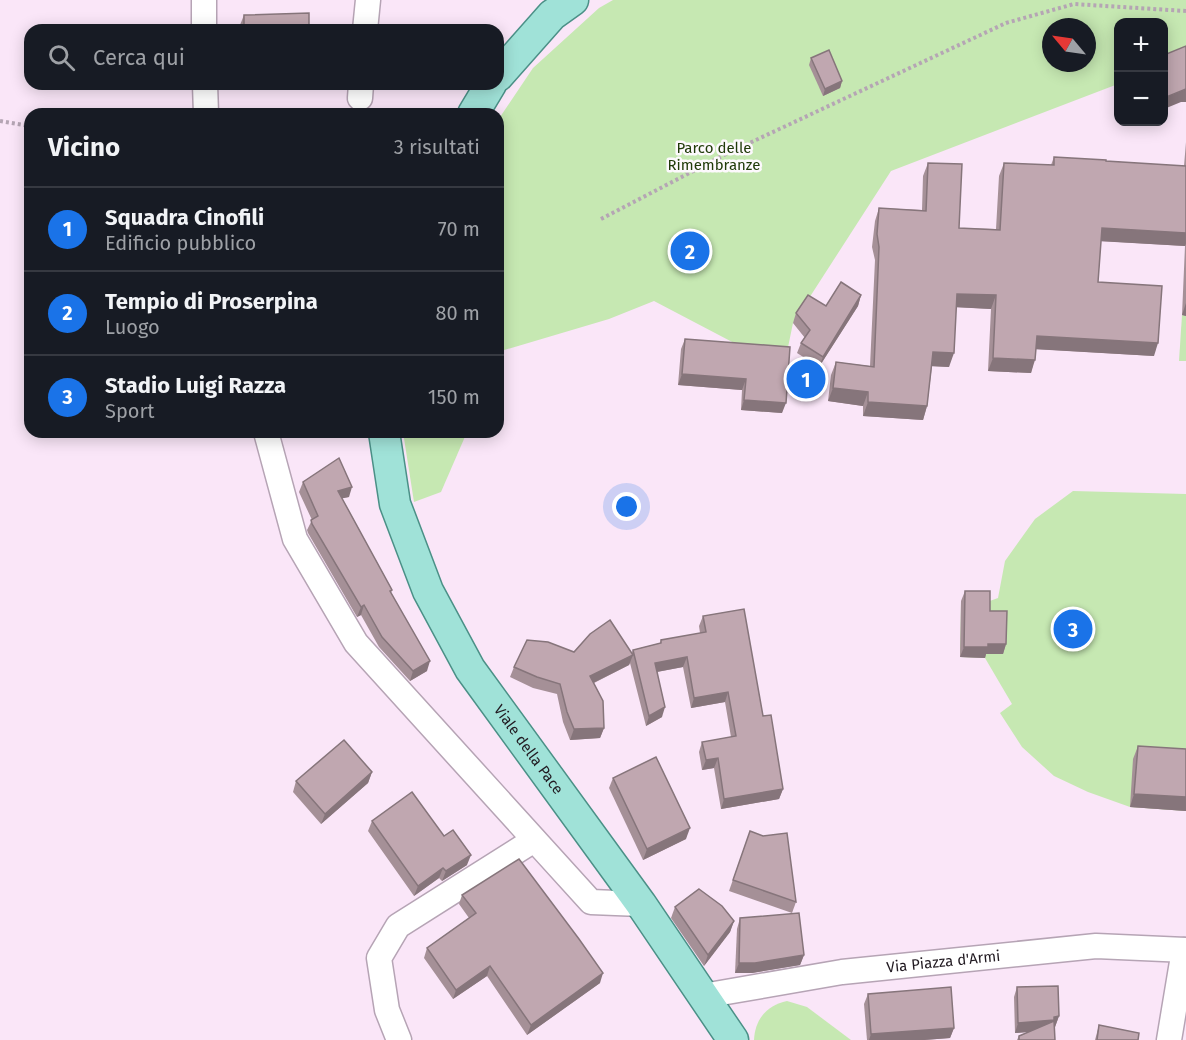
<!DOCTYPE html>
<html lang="it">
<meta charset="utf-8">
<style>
:root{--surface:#171b24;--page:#242831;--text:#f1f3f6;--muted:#9ea1a6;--line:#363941;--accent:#1a73e8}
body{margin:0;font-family:"Fira Sans",sans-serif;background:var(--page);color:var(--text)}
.controls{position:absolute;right:18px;top:18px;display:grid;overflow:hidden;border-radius:12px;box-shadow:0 3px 15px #0003}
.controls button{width:54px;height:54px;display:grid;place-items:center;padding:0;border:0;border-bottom:2px solid var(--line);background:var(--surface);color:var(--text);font:30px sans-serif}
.compass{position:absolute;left:1042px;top:18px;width:54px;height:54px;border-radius:50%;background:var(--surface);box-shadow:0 3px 15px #0003;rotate:299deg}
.you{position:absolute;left:627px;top:507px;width:21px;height:21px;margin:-15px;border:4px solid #fff;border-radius:50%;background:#1a73e8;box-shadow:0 0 0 9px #1a73e833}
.badge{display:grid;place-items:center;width:39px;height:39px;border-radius:50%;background:var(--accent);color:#fff;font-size:20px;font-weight:700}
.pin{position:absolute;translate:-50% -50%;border:3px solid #fff;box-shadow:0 2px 6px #0006}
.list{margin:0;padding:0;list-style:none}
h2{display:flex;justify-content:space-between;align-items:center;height:78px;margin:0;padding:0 24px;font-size:26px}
h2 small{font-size:20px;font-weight:400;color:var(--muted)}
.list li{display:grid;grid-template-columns:39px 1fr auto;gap:18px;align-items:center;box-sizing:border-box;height:84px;padding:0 24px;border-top:2px solid var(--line)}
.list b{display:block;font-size:22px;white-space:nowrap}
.list p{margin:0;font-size:20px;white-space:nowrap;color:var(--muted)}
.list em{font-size:20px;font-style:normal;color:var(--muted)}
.icon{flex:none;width:33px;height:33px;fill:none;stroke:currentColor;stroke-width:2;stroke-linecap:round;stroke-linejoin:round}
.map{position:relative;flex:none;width:1186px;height:1040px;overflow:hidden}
.search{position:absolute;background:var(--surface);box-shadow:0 3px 15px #0003;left:24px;top:24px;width:480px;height:66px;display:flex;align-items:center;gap:15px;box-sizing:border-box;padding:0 21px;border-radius:18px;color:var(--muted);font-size:22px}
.panel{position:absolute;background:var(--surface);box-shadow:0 3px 15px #0003;left:24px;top:108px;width:480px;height:330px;border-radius:18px}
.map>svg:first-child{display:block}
.green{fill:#c6e8b2;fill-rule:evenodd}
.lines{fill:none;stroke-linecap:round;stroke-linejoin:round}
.minor-casing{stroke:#b6a4b5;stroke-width:27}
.major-casing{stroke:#4b9087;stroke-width:33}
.path{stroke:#b5a5b4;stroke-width:4;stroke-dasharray:3 3;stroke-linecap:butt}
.minor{stroke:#fff;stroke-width:24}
.major{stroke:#a0e2d8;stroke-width:30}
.wall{fill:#a59097}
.shaded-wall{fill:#86757b}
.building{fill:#c0a7b0;stroke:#86757b;stroke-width:1.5}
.labels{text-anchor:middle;stroke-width:5;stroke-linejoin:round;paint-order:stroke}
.park-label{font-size:15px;fill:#203b09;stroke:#fdf9fd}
.street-label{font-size:15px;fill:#211a21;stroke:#fdf9fd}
</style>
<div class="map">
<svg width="1186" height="1040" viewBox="0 0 1186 1040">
<rect width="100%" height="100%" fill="#fae6f8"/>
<g class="green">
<path d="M 613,0 L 1186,0 L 1186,58 L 1164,67 L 1164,22 L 1118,22 L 1118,84 L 891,171 L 793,323 L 786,357 L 757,355 L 654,301 L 609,319 L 501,351 L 498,359 L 498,120 L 533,68 L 599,8 ZM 1051,27 L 1087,27 L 1087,63 L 1051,63 Z"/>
<path d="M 1182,315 L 1186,316 L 1186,361 L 1179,361 Z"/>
<path d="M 403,432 L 467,432 L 441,492 L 414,502 Z"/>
<path d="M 1073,491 L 1186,494 L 1186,811 L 1130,807 L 1088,792 L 1054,776 L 1022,747 L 1000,713 L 1012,704 L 985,658 L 960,657 L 961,601 L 987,602 L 998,598 L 1005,561 L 1035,519 Z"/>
<path d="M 787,1001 L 807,1007 L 851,1040 L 754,1040 C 755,1019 767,1005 787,1001 Z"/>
</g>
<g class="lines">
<defs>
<g id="minor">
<path d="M 204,30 L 204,0"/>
<path d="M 365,30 L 368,0"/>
<path d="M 205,84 L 206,114"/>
<path d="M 360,98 L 361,84"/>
<path d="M 266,432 L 295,539 L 356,643 L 591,902 L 641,904"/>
<path id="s1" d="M 703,996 L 842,972 L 1096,946 L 1186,950"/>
<path d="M 399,1040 L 387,1010 L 379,958 L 398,926 L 534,840"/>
<path d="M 1169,1040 L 1184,950"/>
</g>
<g id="major">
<path d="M 498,76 L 552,15 L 573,0"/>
<path d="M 473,114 L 491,84"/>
<path id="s2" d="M 384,432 L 395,504 L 428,591 L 470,669 L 641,904 L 733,1040"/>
</g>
</defs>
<use href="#minor" class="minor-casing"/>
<use href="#major" class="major-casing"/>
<g class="path">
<path d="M 0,121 L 30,126"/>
<path d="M 601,219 L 726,154 L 1006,23 L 1074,4 L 1186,11"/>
</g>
<use href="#minor" class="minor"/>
<use href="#major" class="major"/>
</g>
<g class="wall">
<path d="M 244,15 L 309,30 L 240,30 L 240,25 Z"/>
<path d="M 811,58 L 842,81 L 840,88 L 823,96 L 809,65 Z"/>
<path d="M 1186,142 L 1186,316 L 1182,315 L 1185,246 L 1101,241 L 1098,282 L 1154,356 L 1036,349 L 1031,373 L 988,371 L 991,309 L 956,307 L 949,367 L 932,366 L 927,406 L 923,420 L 863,416 L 863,406 L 828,401 L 831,375 L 836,362 L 870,366 L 875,260 L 872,247 L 875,221 L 879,208 L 922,210 L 923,176 L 928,163 L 959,228 L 996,229 L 999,176 L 1004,163 L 1051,165 L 1054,157 L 1106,161 L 1184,166 Z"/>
<path d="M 861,295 L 858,306 L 819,367 L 797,353 L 801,343 L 805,338 L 793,323 L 796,313 L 826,306 Z"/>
<path d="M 685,339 L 790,347 L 782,413 L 741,410 L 742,390 L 678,385 L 681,349 Z"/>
<path d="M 303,482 L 349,497 L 342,498 L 392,590 L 391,593 L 427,671 L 410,681 L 379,647 L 361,615 L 357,617 L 308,533 L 307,530 L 312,520 L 299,492 Z"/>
<path d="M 965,591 L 990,611 L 1006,644 L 1003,654 L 986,654 L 985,658 L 960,657 L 961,601 Z"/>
<path d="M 703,616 L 763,716 L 783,789 L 779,799 L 721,809 L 714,768 L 702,770 L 699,752 L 702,742 L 731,737 L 725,702 L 691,708 L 683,667 L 657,672 L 662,717 L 646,726 L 630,663 L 629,665 L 594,683 L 604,728 L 600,738 L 570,740 L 563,722 L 557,694 L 533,688 L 510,677 L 514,667 L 574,652 L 632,652 L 633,650 L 660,643 L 661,640 L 700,633 L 699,626 Z"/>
<path d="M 1138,746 L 1186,749 L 1186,811 L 1130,807 L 1133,759 Z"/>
<path d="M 372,772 L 368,783 L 321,824 L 293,792 L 296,781 Z"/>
<path d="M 613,778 L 686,839 L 643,860 L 609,788 Z"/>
<path d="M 372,821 L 444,836 L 467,865 L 442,881 L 439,878 L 414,896 L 368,831 Z"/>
<path d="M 750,831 L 796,902 L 792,913 L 729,891 Z"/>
<path d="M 462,895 L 600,983 L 527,1035 L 487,976 L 453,999 L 424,958 L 427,948 L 469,918 L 459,904 Z"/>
<path d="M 675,907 L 734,921 L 730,932 L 704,966 L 671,918 Z"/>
<path d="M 740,918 L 804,955 L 800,965 L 752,973 L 735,973 L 737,929 Z"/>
<path d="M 1017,987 L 1059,1016 L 1055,1027 L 1054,1027 L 1055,1040 L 1017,1040 L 1019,1036 L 1028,1032 L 1015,1033 L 1014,997 Z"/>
<path d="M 868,994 L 954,1028 L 950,1038 L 924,1040 L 867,1040 L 864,1004 Z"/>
<path d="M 1099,1025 L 1138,1040 L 1095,1040 Z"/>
</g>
<g class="shaded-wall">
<path d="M 842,81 L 840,88 L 823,96 L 825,89 Z"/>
<path d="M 1186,89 L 1186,102 L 1181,102 L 1164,109 L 1164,98 Z"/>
<path d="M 1102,228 L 1186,233 L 1186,244 L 1185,246 L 1097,241 Z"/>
<path d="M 957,294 L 996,295 L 991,309 L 952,307 Z"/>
<path d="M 861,295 L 858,306 L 819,367 L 823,357 Z"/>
<path d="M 1186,303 L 1186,316 L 1182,315 Z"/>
<path d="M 1037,336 L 1158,343 L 1154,356 L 1032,349 Z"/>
<path d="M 933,352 L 954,353 L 949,367 L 928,366 Z"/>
<path d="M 993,358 L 1035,360 L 1031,373 L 988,371 Z"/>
<path d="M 682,374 L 746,379 L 742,390 L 678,385 Z"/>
<path d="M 833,388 L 868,392 L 863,406 L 828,401 Z"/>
<path d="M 744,400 L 786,403 L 782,413 L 741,410 Z"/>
<path d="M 868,402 L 927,406 L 923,420 L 863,416 Z"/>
<path d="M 352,487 L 349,497 L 334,500 L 338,491 Z"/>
<path d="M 364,605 L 361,615 L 357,617 L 361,607 Z"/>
<path d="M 988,644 L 1006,644 L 1003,654 L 986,654 L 985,658 L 960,657 L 964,647 Z"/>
<path d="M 633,655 L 629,665 L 587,686 L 590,676 Z"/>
<path d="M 687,657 L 683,667 L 651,673 L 655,663 Z"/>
<path d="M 430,661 L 427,671 L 410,681 L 413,671 Z"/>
<path d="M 728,692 L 725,702 L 691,708 L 694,698 Z"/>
<path d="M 665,707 L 662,717 L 646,726 L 649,716 Z"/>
<path d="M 604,728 L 600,738 L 570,740 L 574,729 Z"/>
<path d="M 718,758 L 714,768 L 702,770 L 706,760 Z"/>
<path d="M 372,772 L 368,783 L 321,824 L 325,814 Z"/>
<path d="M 783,789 L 779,799 L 721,809 L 724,799 Z"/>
<path d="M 1134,794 L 1186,797 L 1186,811 L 1130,807 Z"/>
<path d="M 690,828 L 686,839 L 643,860 L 647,849 Z"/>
<path d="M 471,855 L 467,865 L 442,881 L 446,871 Z"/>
<path d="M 443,868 L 439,878 L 414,896 L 418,886 Z"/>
<path d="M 734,921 L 730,932 L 704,966 L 708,955 Z"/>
<path d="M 804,955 L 800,965 L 752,973 L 735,973 L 739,963 Z"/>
<path d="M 490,966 L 487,976 L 453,999 L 456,990 Z"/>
<path d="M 603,973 L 600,983 L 527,1035 L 531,1025 Z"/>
<path d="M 1059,1016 L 1055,1027 L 1052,1027 L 1050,1030 L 1015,1033 L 1018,1023 Z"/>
<path d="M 954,1028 L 950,1038 L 924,1040 L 869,1040 L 871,1034 Z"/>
</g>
<g class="building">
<path d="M 309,13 L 309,30 L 244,30 L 244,15 Z"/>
<path d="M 1186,46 L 1186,89 L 1164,98 L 1164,55 Z"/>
<path d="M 829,50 L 842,81 L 825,89 L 811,58 Z"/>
<path d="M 1054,157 L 1106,160 L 1106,161 L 1186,166 L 1186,233 L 1102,228 L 1098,282 L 1162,286 L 1158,343 L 1037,336 L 1035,360 L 993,358 L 996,295 L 957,294 L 954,353 L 933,352 L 927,406 L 868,402 L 868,392 L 833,388 L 836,362 L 874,367 L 879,247 L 877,234 L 879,208 L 926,211 L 928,163 L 962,164 L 959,228 L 1000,230 L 1004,163 L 1054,165 Z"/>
<path d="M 841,282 L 861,295 L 823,357 L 801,343 L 810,330 L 796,313 L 808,295 L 826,306 Z"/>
<path d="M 685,339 L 790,347 L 786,403 L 744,400 L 746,379 L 682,374 Z"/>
<path d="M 339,458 L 352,487 L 338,491 L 392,590 L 390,591 L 430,661 L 413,671 L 382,637 L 364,605 L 361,607 L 312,524 L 311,520 L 318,516 L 303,482 Z"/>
<path d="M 965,591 L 990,591 L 990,611 L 1007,611 L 1006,644 L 988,644 L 988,647 L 964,647 Z"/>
<path d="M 744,609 L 763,716 L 771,715 L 783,789 L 724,799 L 718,758 L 706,760 L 702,742 L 736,736 L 728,692 L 694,698 L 687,657 L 655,663 L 665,707 L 649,716 L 633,650 L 661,643 L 661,640 L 706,632 L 703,616 Z"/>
<path d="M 610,620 L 633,655 L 590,676 L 603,701 L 604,728 L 574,729 L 567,712 L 560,684 L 537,677 L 514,667 L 527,640 L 548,642 L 574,652 L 590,634 Z"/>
<path d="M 344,740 L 372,772 L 325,814 L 296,781 Z"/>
<path d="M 1138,746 L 1186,749 L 1186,797 L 1134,794 Z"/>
<path d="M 656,757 L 690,828 L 647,849 L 613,778 Z"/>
<path d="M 412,792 L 444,836 L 453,830 L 471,855 L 446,871 L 443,868 L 418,886 L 372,821 Z"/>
<path d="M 750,831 L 763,836 L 787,833 L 796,902 L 733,880 Z"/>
<path d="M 519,859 L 579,939 L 603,973 L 531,1025 L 490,966 L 456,990 L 427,948 L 476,913 L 462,895 Z"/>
<path d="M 699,889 L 722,906 L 734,921 L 708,955 L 675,907 Z"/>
<path d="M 799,913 L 804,955 L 755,963 L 739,963 L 740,918 Z"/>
<path d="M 1058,986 L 1059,1016 L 1054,1017 L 1054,1020 L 1018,1023 L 1017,987 Z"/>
<path d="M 951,987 L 954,1028 L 871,1034 L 868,994 Z"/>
<path d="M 1054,1021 L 1055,1040 L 1019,1040 L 1019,1036 Z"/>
<path d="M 1099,1025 L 1139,1033 L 1138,1040 L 1097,1040 Z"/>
</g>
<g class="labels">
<g class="park-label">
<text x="714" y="153">Parco delle<tspan x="714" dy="17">Rimembranze</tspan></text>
</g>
<g class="street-label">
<text dy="5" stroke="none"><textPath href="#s2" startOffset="354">Viale della Pace</textPath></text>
<text dy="5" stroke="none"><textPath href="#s1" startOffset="243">Via Piazza d'Armi</textPath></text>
</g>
</g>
</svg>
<div class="controls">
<button>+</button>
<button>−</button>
</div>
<svg class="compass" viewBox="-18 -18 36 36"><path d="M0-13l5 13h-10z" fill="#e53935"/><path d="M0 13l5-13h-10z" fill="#9ea1a6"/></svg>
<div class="you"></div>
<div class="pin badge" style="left:806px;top:379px">1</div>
<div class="pin badge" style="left:690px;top:251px">2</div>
<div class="pin badge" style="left:1073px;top:629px">3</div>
<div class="search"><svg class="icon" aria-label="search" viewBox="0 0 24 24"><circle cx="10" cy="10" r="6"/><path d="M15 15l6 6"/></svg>Cerca qui</div>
<section class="panel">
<h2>Vicino<small>3 risultati</small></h2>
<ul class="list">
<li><span class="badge">1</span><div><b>Squadra Cinofili</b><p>Edificio pubblico</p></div><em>70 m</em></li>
<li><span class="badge">2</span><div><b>Tempio di Proserpina</b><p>Luogo</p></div><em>80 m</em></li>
<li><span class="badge">3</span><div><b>Stadio Luigi Razza</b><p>Sport</p></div><em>150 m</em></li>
</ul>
</section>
</div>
